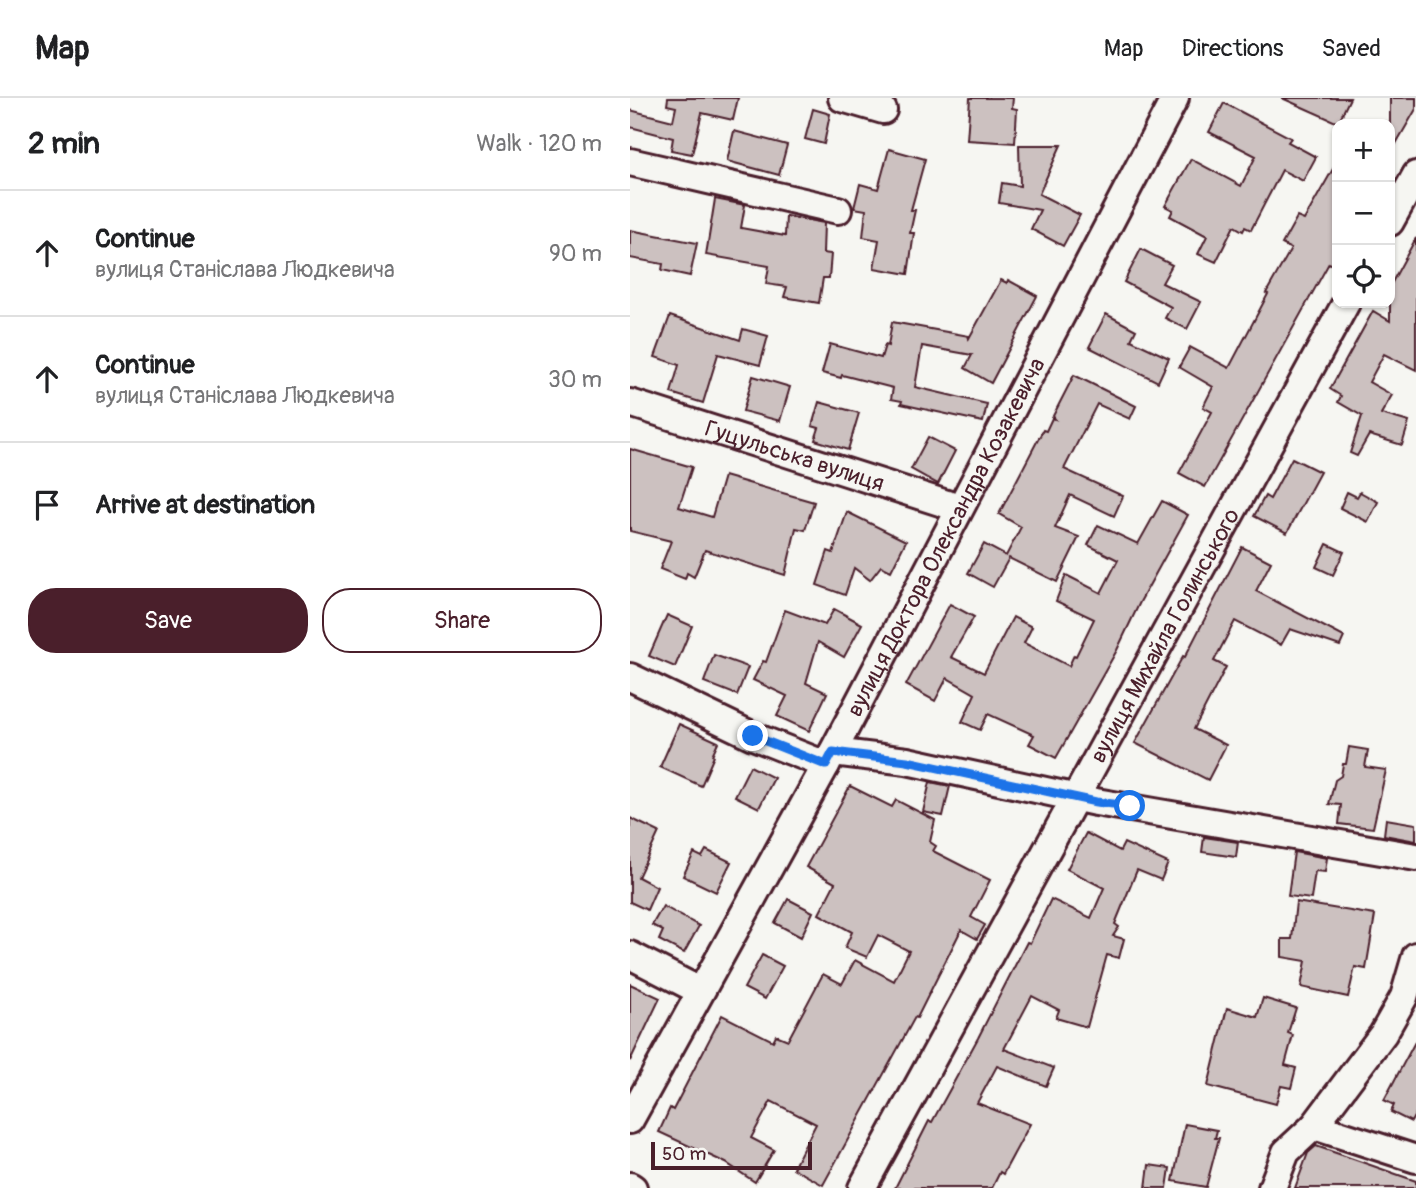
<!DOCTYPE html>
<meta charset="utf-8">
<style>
:root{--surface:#fff;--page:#f2f2f2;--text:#202124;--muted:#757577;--line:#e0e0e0;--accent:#4a1f2b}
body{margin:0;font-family:Pangolin,sans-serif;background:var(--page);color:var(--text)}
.controls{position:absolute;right:21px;top:21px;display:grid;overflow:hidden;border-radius:14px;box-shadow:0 2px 5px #0004}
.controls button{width:63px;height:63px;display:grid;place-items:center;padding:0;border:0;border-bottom:2px solid var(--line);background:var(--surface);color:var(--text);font:35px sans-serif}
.scale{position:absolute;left:21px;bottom:18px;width:161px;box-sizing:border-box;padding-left:7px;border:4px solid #4a1f2b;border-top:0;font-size:19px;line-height:24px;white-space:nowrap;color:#4a1f2b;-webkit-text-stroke:5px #f6f6f2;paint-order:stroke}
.stop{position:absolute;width:21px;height:21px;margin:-16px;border:5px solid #1a73e8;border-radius:50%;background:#fff}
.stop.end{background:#1a73e8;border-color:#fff;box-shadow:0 2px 7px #0008}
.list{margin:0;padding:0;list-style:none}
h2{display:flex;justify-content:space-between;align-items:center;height:91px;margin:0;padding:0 28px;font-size:30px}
h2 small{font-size:23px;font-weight:400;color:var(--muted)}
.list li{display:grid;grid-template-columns:46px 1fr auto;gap:21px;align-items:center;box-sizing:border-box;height:126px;padding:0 28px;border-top:2px solid var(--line)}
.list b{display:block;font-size:26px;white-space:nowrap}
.list p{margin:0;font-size:23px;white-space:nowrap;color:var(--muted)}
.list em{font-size:23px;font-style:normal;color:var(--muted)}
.actions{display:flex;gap:14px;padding:21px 28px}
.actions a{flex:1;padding:16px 0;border:2px solid var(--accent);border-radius:28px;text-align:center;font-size:24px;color:var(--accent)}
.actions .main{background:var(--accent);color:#fff}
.icon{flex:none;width:38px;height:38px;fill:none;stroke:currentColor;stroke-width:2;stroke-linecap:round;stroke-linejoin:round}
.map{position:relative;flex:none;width:786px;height:1090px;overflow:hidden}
header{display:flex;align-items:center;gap:42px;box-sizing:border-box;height:98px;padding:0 35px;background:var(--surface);border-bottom:2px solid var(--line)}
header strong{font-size:33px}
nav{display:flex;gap:38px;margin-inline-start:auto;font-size:24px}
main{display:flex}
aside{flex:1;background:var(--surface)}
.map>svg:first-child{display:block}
.building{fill:#ccc1c0;stroke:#4a1f2b;stroke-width:2}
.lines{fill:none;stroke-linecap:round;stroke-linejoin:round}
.minor-casing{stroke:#4a1f2b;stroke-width:32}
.minor{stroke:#f6f6f2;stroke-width:26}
.route{stroke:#1a73e8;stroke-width:9}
.labels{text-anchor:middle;stroke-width:5;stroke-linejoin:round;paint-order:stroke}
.street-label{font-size:23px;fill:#4a1f2b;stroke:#f6f6f2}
</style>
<header>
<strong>Map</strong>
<nav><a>Map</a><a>Directions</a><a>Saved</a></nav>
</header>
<main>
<aside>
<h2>2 min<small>Walk · 120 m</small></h2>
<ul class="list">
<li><svg class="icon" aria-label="ahead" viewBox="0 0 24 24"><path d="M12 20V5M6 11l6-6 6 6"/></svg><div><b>Continue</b><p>вулиця Станіслава Людкевича</p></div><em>90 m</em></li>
<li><svg class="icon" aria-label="ahead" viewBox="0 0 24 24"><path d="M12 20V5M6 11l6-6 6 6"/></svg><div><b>Continue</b><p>вулиця Станіслава Людкевича</p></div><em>30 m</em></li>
<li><svg class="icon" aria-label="arrive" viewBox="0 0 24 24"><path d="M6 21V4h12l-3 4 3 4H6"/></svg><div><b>Arrive at destination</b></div></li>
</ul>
<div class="actions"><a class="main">Save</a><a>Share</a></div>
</aside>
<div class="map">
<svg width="786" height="1090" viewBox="0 0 786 1090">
<rect width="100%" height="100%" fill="#f6f6f2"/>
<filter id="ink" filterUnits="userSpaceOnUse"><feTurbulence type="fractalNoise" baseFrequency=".0143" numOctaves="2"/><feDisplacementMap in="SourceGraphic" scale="14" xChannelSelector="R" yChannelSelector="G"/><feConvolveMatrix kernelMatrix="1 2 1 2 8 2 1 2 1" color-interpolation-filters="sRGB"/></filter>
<g filter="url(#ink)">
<g class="building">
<path d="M 38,0 L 108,0 L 103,22 L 72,15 L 62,56 L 41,52 L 43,40 L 0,29 L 0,12 L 43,23 L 46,9 L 37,7 Z"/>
<path d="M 340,0 L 383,0 L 382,10 L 387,11 L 385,45 L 337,42 Z"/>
<path d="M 652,0 L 720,0 L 708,25 Z"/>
<path d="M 760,0 L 786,0 L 786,11 L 760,56 Z"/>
<path d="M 594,5 L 661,40 L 658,44 L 686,59 L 673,83 L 652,72 L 621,132 L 615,129 L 613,133 L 604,128 L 586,164 L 568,156 L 577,138 L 540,118 L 543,112 L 535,108 L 561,61 L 611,88 L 626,58 L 579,34 Z"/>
<path d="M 183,11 L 200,16 L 194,46 L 175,41 Z"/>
<path d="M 104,33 L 157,47 L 149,77 L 97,63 Z"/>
<path d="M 389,47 L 431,47 L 409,96 L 450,117 L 433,148 L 401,131 L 410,112 L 369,105 L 372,85 L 390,88 Z"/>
<path d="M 259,51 L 295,61 L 281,112 L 285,112 L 280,135 L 284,135 L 278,176 L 244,170 L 249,142 L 233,139 L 236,112 L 224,110 L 230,86 L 248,91 Z"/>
<path d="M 707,64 L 707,169 L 699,165 L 575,389 L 549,375 L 582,314 L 573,309 L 583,289 L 549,269 L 560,249 L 599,270 L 638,196 L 636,195 L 661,151 L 652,146 L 667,119 L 674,122 Z"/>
<path d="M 85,101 L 115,107 L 111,130 L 155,138 L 156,118 L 194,125 L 193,155 L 201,156 L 199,180 L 193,180 L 189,205 L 154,199 L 157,189 L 136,186 L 139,168 L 76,157 Z"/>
<path d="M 0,132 L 67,145 L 60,178 L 32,172 L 33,166 L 0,160 Z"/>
<path d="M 786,140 L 786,272 L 754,256 L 739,284 L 762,297 L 751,316 L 779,324 L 772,347 L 739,337 L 727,358 L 720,355 L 732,318 L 708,304 L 711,298 L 700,291 L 743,213 L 760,223 L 760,188 Z"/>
<path d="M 511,151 L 542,167 L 532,185 L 571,204 L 557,231 L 535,220 L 541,209 L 494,184 Z"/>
<path d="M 371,182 L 377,185 L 378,182 L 407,198 L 361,285 L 335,270 L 342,257 L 292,248 L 285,289 L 357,306 L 353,324 L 271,306 L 272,303 L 261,301 L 263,290 L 212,277 L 211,280 L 192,275 L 200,246 L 251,260 L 255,247 L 258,248 L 262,224 L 339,238 L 338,242 Z"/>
<path d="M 476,216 L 506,232 L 501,242 L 539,260 L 528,284 L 459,249 Z"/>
<path d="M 40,218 L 110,242 L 113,231 L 138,238 L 130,267 L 88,256 L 73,305 L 41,295 L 49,267 L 25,259 Z"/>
<path d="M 444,277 L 506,308 L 500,321 L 467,306 L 434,371 L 493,398 L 484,418 L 440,397 L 425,430 L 449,439 L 427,484 L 379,460 L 363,489 L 338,475 L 354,446 L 376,458 L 391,429 L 369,416 L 413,332 L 416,333 L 422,320 L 425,321 L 423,318 Z"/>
<path d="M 123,278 L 160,289 L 150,323 L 113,313 Z"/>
<path d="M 189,304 L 229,315 L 218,352 L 185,342 L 189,330 L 182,328 Z"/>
<path d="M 298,339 L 325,353 L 308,386 L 281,371 Z"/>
<path d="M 0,351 L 62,369 L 49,409 L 82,419 L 94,378 L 184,404 L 175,432 L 166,430 L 155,477 L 75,452 L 64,479 L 57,475 L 55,481 L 30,471 L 41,443 L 0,433 Z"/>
<path d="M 662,360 L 690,374 L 657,435 L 624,418 L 635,398 L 640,401 Z"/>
<path d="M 717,394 L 727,399 L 730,394 L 748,404 L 738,424 L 710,410 Z"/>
<path d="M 532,403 L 558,417 L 510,504 L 487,552 L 426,660 L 399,646 L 404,637 L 358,616 L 350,632 L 332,624 L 345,596 L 317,580 L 305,603 L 276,587 L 320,506 L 344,519 L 321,559 L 354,575 L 383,519 L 402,529 L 394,545 L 439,568 L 444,557 L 446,558 L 464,521 L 426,503 L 436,477 L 471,495 L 488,462 L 458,447 L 468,427 L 508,446 Z"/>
<path d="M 217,414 L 276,443 L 261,473 L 251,468 L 240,482 L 224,470 L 215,497 L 187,487 L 198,453 L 203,455 Z"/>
<path d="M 697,446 L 714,454 L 703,477 L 686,469 Z"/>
<path d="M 612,449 L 641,464 L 626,493 L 714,539 L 710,548 L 660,531 L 651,547 L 605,523 L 584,563 L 596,569 L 564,631 L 596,647 L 578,682 L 505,645 L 553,558 L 555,559 Z"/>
<path d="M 204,511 L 232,526 L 214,559 L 188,544 L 176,585 L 197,595 L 179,633 L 147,618 L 157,598 L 123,582 L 133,563 L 136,564 L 155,512 L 195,527 Z"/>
<path d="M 37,517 L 62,528 L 45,569 L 19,558 Z"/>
<path d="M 84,557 L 118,569 L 107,597 L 74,584 Z"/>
<path d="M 49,626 L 88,644 L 82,657 L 84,658 L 71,688 L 30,669 Z"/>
<path d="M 719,649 L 738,652 L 735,669 L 756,672 L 743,730 L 709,726 L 711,707 L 699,706 L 705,682 L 711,678 L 713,666 L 716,666 Z"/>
<path d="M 120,668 L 144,680 L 129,710 L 105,698 Z"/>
<path d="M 300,684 L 320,688 L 313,718 L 293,714 Z"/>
<path d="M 220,688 L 262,709 L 266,702 L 305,722 L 300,744 L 306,748 L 303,753 L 360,782 L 341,819 L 355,827 L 347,841 L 331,832 L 287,920 L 285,919 L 193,1087 L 163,1070 L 186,1026 L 141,1003 L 121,1040 L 144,1052 L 125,1084 L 96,1065 L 29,1034 L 40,1010 L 43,1012 L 92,917 L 143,943 L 146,937 L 158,942 L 193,876 L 212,886 L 225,862 L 264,883 L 279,853 L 248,837 L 237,859 L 215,850 L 222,834 L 189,816 L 205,785 L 176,769 Z"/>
<path d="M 0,720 L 29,734 L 8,779 L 27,789 L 17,812 L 0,804 Z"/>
<path d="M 756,721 L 786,726 L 786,743 L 754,737 Z"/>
<path d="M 456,735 L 490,753 L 494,745 L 538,765 L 531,782 L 507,772 L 485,826 L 489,829 L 483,838 L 494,841 L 489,860 L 477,857 L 457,929 L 426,920 L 429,912 L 402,898 L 374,951 L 424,970 L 416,988 L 367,968 L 347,1005 L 400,1026 L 373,1076 L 370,1074 L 362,1090 L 265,1090 L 299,1023 L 302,1024 L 348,940 L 397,844 L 400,845 L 421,801 L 461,820 L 474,790 L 437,771 Z"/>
<path d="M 574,739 L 608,744 L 606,759 L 572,754 Z"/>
<path d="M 76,752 L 101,764 L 86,794 L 53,778 L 64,755 L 72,759 Z"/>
<path d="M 664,754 L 697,760 L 695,774 L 685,773 L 681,801 L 658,798 Z"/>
<path d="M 158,801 L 183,814 L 171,839 L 145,825 Z"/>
<path d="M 666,804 L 745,817 L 736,871 L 725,869 L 718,899 L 671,889 L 676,863 L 652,859 L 652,841 L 662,841 Z"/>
<path d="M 33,808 L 69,828 L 54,855 L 29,842 L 33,833 L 22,827 Z"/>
<path d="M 132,857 L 153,868 L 135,901 L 114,890 Z"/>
<path d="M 0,886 L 30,900 L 0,963 Z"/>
<path d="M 633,900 L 666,910 L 658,935 L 663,937 L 655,967 L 666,970 L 661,990 L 651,988 L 646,1006 L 578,988 L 597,910 L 627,919 Z"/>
<path d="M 786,942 L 786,1015 L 781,1024 L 761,1014 L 764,1007 L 754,1002 Z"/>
<path d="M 555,1026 L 587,1032 L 585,1040 L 589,1040 L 576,1089 L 543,1083 Z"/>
<path d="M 686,1048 L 786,1083 L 786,1090 L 665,1090 L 678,1055 Z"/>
<path d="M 519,1067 L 540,1070 L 537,1090 L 516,1090 Z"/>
</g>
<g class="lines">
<defs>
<g id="minor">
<path d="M 212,0 L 253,12"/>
<path d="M 0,64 L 208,112"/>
<path d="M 760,124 L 786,77"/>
<path id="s1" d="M 0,305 L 329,410"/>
<path d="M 0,579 L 123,638 L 196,667"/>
<path d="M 203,654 L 277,663 L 466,704 L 786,759"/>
<path d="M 0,857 L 70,893"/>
<path id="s2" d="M 0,1022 L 196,667 L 545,0"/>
<path d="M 684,1028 L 786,1061"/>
<path d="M 0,1088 L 3,1090"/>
<path id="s3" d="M 232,1090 L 716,205"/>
<path d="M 642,1090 L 656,1054 L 684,1028 L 753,936 L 774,899 L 786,858"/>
</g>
</defs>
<use href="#minor" class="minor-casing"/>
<use href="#minor" class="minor"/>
</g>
</g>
<g class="lines" filter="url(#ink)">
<path class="route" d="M 123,638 L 196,667 L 203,654 L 277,663 L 466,704 L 500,708"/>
</g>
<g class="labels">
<g class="street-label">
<text dy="8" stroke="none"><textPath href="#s1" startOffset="173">Гуцульська вулиця</textPath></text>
<text dy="8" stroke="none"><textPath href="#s2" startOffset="663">вулиця Доктора Олександра Козакевича</textPath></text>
<text dy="8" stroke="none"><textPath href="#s3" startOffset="630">вулиця Михайла Голинського</textPath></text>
</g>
</g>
</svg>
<div class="controls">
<button>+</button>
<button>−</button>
<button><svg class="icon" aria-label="locate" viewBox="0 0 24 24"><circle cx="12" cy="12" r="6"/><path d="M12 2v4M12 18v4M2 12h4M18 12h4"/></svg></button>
</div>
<div class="scale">50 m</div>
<div class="stop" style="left:500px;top:708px"></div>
<div class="stop end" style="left:123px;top:638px"></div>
</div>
</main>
